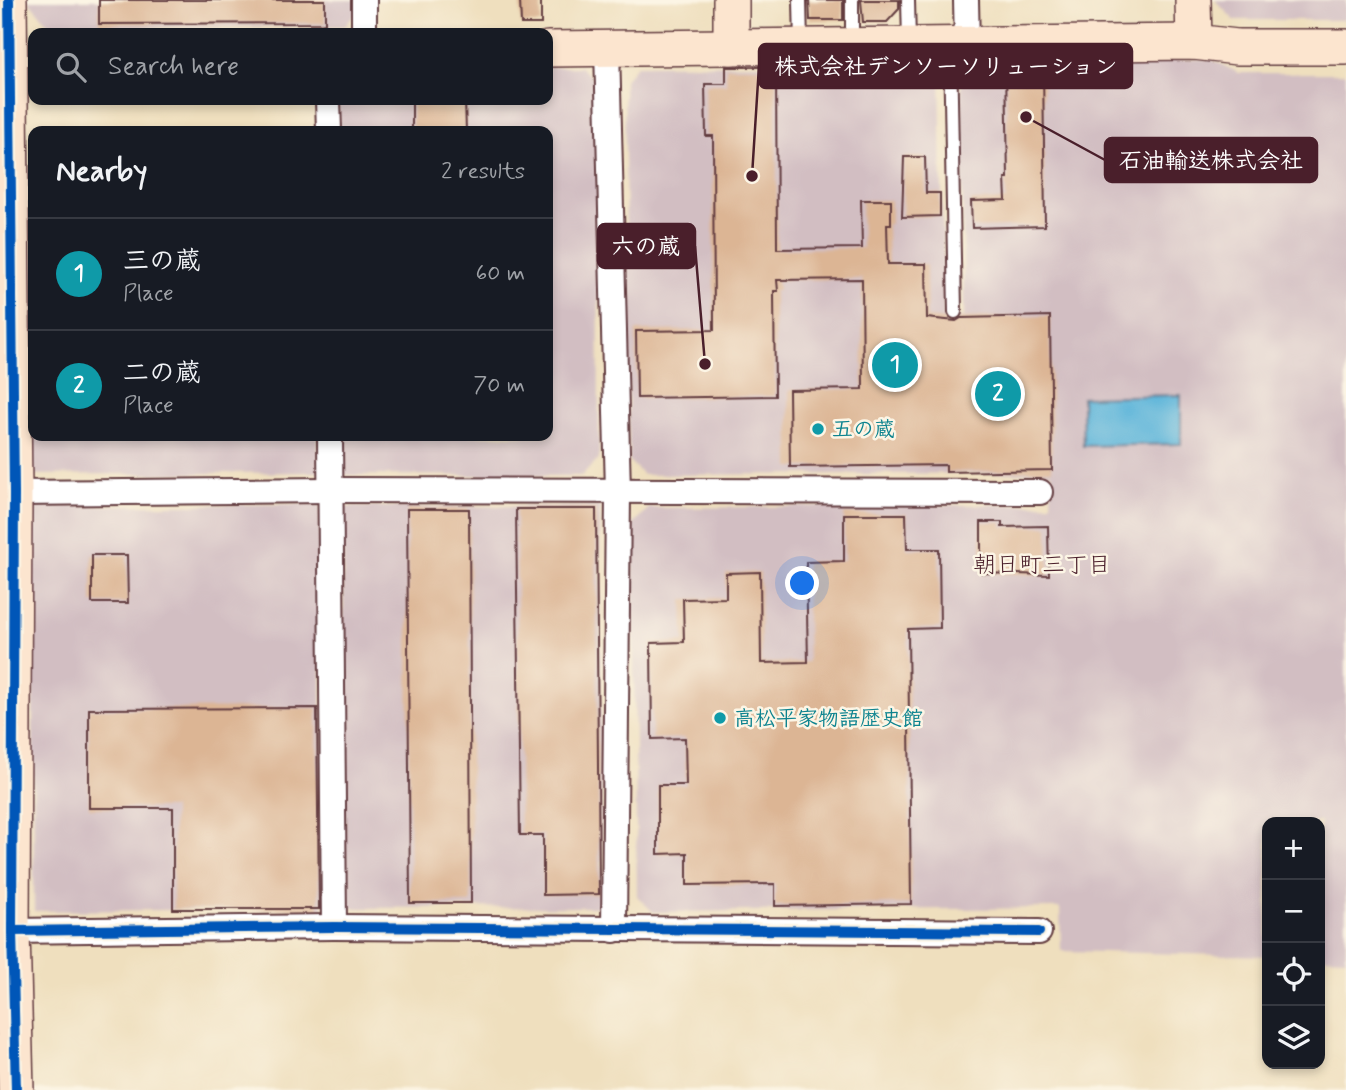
<!DOCTYPE html>
<meta charset="utf-8">
<style>
:root{--surface:#171b24;--page:#242831;--text:#f1f3f6;--muted:#9ea1a6;--line:#363941;--accent:#d93025}
body{margin:0;font-family:Mynerve,"Klee One",sans-serif;background:var(--page);color:var(--text)}
.controls{position:absolute;right:21px;bottom:21px;display:grid;overflow:hidden;border-radius:14px;box-shadow:0 4px 10px #0003}
.controls button{width:63px;height:63px;display:grid;place-items:center;padding:0;border:0;border-bottom:2px solid var(--line);background:var(--surface);color:var(--text);font:35px sans-serif}
.you{position:absolute;left:803px;top:584px;width:24px;height:24px;margin:-18px;border:5px solid #fff;border-radius:50%;background:#1a73e8;box-shadow:0 0 0 10px #1a73e833}
.badge{display:grid;place-items:center;width:46px;height:46px;border-radius:50%;background:var(--accent);color:#fff;font-size:23px;font-weight:700}
.pin{position:absolute;translate:-50% -50%;border:4px solid #fff;box-shadow:0 2px 7px #0006}
.list{margin:0;padding:0;list-style:none}
h2{display:flex;justify-content:space-between;align-items:center;height:91px;margin:0;padding:0 28px;font-size:30px}
h2 small{font-size:23px;font-weight:400;color:var(--muted)}
.list li{display:grid;grid-template-columns:46px 1fr auto;gap:21px;align-items:center;box-sizing:border-box;height:112px;padding:0 28px;border-top:2px solid var(--line)}
.list b{display:block;font-size:26px;white-space:nowrap}
.list p{margin:0;font-size:23px;white-space:nowrap;color:var(--muted)}
.list em{font-size:23px;font-style:normal;color:var(--muted)}
.icon{flex:none;width:38px;height:38px;fill:none;stroke:currentColor;stroke-width:2;stroke-linecap:round;stroke-linejoin:round}
.map{position:relative;flex:none;width:1346px;height:1090px;overflow:hidden}
.search{position:absolute;background:var(--surface);box-shadow:0 4px 10px #0003;left:28px;top:28px;width:525px;height:77px;display:flex;align-items:center;gap:18px;box-sizing:border-box;padding:0 24px;border-radius:14px;color:var(--muted);font-size:26px}
.panel{position:absolute;background:var(--surface);box-shadow:0 4px 10px #0003;left:28px;top:126px;width:525px;height:315px;border-radius:14px}
.map>svg:first-child{display:block}
.industrial{fill:#d2bec2}
.water{fill:#5db5da;stroke:#546a82;stroke-width:2}
.building{fill:#dcb594}
.lines{fill:none;stroke-linecap:round;stroke-linejoin:round}
.lane-casing{stroke:#633c41;stroke-width:16}
.street-casing{stroke:#633c41;stroke-width:28}
.secondary-casing{stroke:#633c41;stroke-width:38}
.lane{stroke:#fff;stroke-width:12}
.street{stroke:#fff;stroke-width:24}
.secondary{stroke:#fce5cf;stroke-width:35}
.cycleway-casing{stroke:#fcf5e5;stroke-width:15}
.cycleway{stroke:#0057b8;stroke-width:10}
.culture-dot{fill:#0f9aa8;stroke:#fcf5e5;stroke-width:2.5}
.labels{text-anchor:middle;stroke-width:5;stroke-linejoin:round;paint-order:stroke}
.culture-label{font-size:21px;font-weight:bold;fill:#0d838f;stroke:#fcf5e5;text-anchor:start}
.neighbourhood-label{font-size:23px;fill:#4a1f2b;stroke:#fcf5e5}
.leader{fill:none;stroke:#4a1f2b;stroke-width:2.5}
.callout-dot{fill:#4a1f2b;stroke:#fcf5e5;stroke-width:2.5}
.callout{fill:#4a1f2b;stroke:#4a1f2b;stroke-width:2.5}
.callout-label{font-size:23px;text-anchor:middle;font-weight:bold;fill:#fff}
</style>
<div class="map">
<svg width="1346" height="1090" viewBox="0 0 1346 1090">
<rect width="100%" height="100%" fill="#fcf5e5"/>
<filter id="ink" filterUnits="userSpaceOnUse"><feTurbulence type="fractalNoise" baseFrequency=".0143" numOctaves="2"/><feDisplacementMap in="SourceGraphic" scale="14" xChannelSelector="R" yChannelSelector="G"/><feConvolveMatrix kernelMatrix="1 2 1 2 8 2 1 2 1" color-interpolation-filters="sRGB"/></filter>
<filter id="wash" filterUnits="userSpaceOnUse"><feTurbulence type="fractalNoise" baseFrequency=".00686" numOctaves="4" result="noise"/><feDisplacementMap in="SourceGraphic" scale="28" xChannelSelector="R" yChannelSelector="G"/><feGaussianBlur stdDeviation="1.57" result="paint"/><feColorMatrix in="noise" values="0 0 0 0 0 0 0 0 0 0 0 0 0 0 0 0 0 1.4 0 .05"/><feComposite in="paint" operator="in"/></filter>
<g filter="url(#wash)">
<rect width="100%" height="100%" fill="#efdfbe"/>
<g class="industrial">
<path d="M 28,0 L 358,0 L 358,11 L 345,26 L 52,28 Z"/>
<path d="M 1215,0 L 1346,0 L 1346,20 L 1234,20 Z"/>
<path d="M 1210,59 L 1239,73 L 1346,73 L 1346,958 L 1320,957 L 1320,822 L 1267,822 L 1267,956 L 1061,951 L 1060,908 L 653,912 L 637,896 L 632,525 L 649,508 L 1051,504 L 1052,473 L 643,475 L 629,461 L 624,80 L 637,65 L 940,63 L 944,317 L 964,317 L 961,62 Z"/>
<path d="M 548,67 L 580,67 L 598,83 L 599,459 L 581,476 L 343,475 L 342,436 L 548,436 L 548,131 L 338,131 L 338,100 L 548,100 Z"/>
<path d="M 29,296 L 33,296 L 33,436 L 318,436 L 319,472 L 31,475 Z"/>
<path d="M 320,504 L 323,909 L 34,911 L 32,506 Z"/>
<path d="M 600,506 L 602,907 L 345,908 L 343,507 Z"/>
</g>
<path class="water" d="M 1181,395 L 1181,444 L 1083,446 L 1082,397 Z"/>
<g id="blocks">
<g class="building">
<path d="M 99,0 L 325,0 L 325,23 L 99,24 Z"/>
<path d="M 520,0 L 541,0 L 541,24 L 521,24 Z"/>
<path d="M 809,0 L 843,0 L 843,20 L 810,20 Z"/>
<path d="M 861,0 L 899,0 L 899,9 L 887,22 L 863,22 Z"/>
<path d="M 1043,66 L 1045,226 L 972,228 L 971,201 L 1006,200 L 1005,178 L 1008,178 L 1006,67 Z"/>
<path d="M 726,67 L 776,67 L 777,249 L 862,248 L 861,200 L 891,200 L 891,224 L 887,224 L 888,264 L 926,264 L 927,318 L 956,321 L 961,318 L 1050,316 L 1052,470 L 946,472 L 946,465 L 790,467 L 789,390 L 863,389 L 862,279 L 777,280 L 778,291 L 774,291 L 775,396 L 637,398 L 636,331 L 714,330 L 713,136 L 706,136 L 705,84 L 726,84 Z"/>
<path d="M 412,100 L 465,100 L 466,131 L 412,131 Z"/>
<path d="M 904,157 L 925,157 L 926,193 L 940,193 L 940,216 L 902,217 Z"/>
<path d="M 407,509 L 469,509 L 471,903 L 410,903 Z"/>
<path d="M 516,509 L 596,509 L 599,894 L 543,895 L 543,835 L 520,835 Z"/>
<path d="M 844,514 L 906,514 L 907,549 L 939,549 L 940,628 L 908,629 L 911,904 L 775,906 L 775,884 L 687,885 L 687,853 L 658,854 L 658,785 L 686,785 L 685,738 L 652,739 L 651,643 L 684,642 L 683,599 L 726,598 L 726,573 L 760,572 L 761,663 L 808,662 L 806,562 L 844,561 Z"/>
<path d="M 981,522 L 1002,522 L 1002,527 L 1048,526 L 1049,575 L 981,573 Z"/>
<path d="M 92,555 L 127,555 L 128,603 L 92,603 Z"/>
<path d="M 317,708 L 319,909 L 173,909 L 173,808 L 89,808 L 89,709 Z"/>
</g>
</g>
</g>
<g filter="url(#ink)">
<use href="#blocks" fill-opacity="0" stroke="#633c41" stroke-width="2"/>
<g class="lines">
<defs>
<g id="lane">
<path d="M 800,0 L 801,45"/>
<path d="M 852,0 L 852,45"/>
<path d="M 908,0 L 909,42"/>
<path d="M 950,46 L 955,312"/>
</g>
<g id="street">
<path d="M 364,0 L 364,33"/>
<path d="M 966,0 L 967,45"/>
<path d="M 607,48 L 618,492 L 614,930"/>
<path d="M 328,100 L 329,131"/>
<path d="M 330,436 L 334,927"/>
<path d="M 14,493 L 331,490 L 1040,492"/>
<path d="M 12,931 L 334,927 L 1039,932"/>
</g>
<g id="secondary">
<path d="M 9,0 L 14,493 L 12,931 L 16,1090"/>
<path d="M 731,0 L 731,47"/>
<path d="M 1193,0 L 1194,42"/>
<path d="M 548,49 L 1194,42 L 1237,47 L 1346,47"/>
</g>
</defs>
<use href="#lane" class="lane-casing"/>
<use href="#street" class="street-casing"/>
<use href="#secondary" class="secondary-casing"/>
<use href="#lane" class="lane"/>
<use href="#street" class="street"/>
<use href="#secondary" class="secondary"/>
<defs>
<g id="cycleway">
<path d="M 9,0 L 14,493 L 12,931 L 16,1090"/>
<path d="M 12,931 L 334,927 L 1039,932"/>
</g>
</defs>
<use href="#cycleway" class="cycleway-casing"/>
<use href="#cycleway" class="cycleway"/>
</g>
</g>
<g class="culture-dot">
<circle cx="818" cy="429" r="7"/>
<circle cx="720" cy="718" r="7"/>
</g>
<g class="labels">
<g class="culture-label">
<text x="832" y="436">五の蔵</text>
<text x="734" y="725">高松平家物語歴史館</text>
</g>
<g class="neighbourhood-label">
<text x="1042" y="572">朝日町三丁目</text>
</g>
</g>
<path class="leader" d="M752 176L759 66M1026 117L1105 160M705 364L695 246"/>
<g class="callout-dot">
<circle cx="752" cy="176" r="7"/>
<circle cx="1026" cy="117" r="7"/>
<circle cx="705" cy="364" r="7"/>
</g>
<g class="callout">
<rect x="759" y="44" width="373" height="44" rx="7"/>
<rect x="1105" y="138" width="212" height="44" rx="7"/>
<rect x="598" y="224" width="97" height="44" rx="7"/>
</g>
<g class="callout-label">
<text x="946" y="74">株式会社デンソーソリューション</text>
<text x="1211" y="168">石油輸送株式会社</text>
<text x="646" y="254">六の蔵</text>
</g>
</svg>
<div class="controls">
<button>+</button>
<button>−</button>
<button><svg class="icon" aria-label="locate" viewBox="0 0 24 24"><circle cx="12" cy="12" r="6"/><path d="M12 2v4M12 18v4M2 12h4M18 12h4"/></svg></button>
<button><svg class="icon" aria-label="layers" viewBox="0 0 24 24"><path d="M12 4l9 5-9 5-9-5zM3 14l9 5 9-5"/></svg></button>
</div>
<div class="you"></div>
<div class="pin badge" style="left:895px;top:365px;background:#0f9aa8">1</div>
<div class="pin badge" style="left:998px;top:394px;background:#0f9aa8">2</div>
<div class="search"><svg class="icon" aria-label="search" viewBox="0 0 24 24"><circle cx="10" cy="10" r="6"/><path d="M15 15l6 6"/></svg>Search here</div>
<section class="panel">
<h2>Nearby<small>2 results</small></h2>
<ul class="list">
<li><span class="badge" style="background:#0f9aa8">1</span><div><b>三の蔵</b><p>Place</p></div><em>60 m</em></li>
<li><span class="badge" style="background:#0f9aa8">2</span><div><b>二の蔵</b><p>Place</p></div><em>70 m</em></li>
</ul>
</section>
</div>
